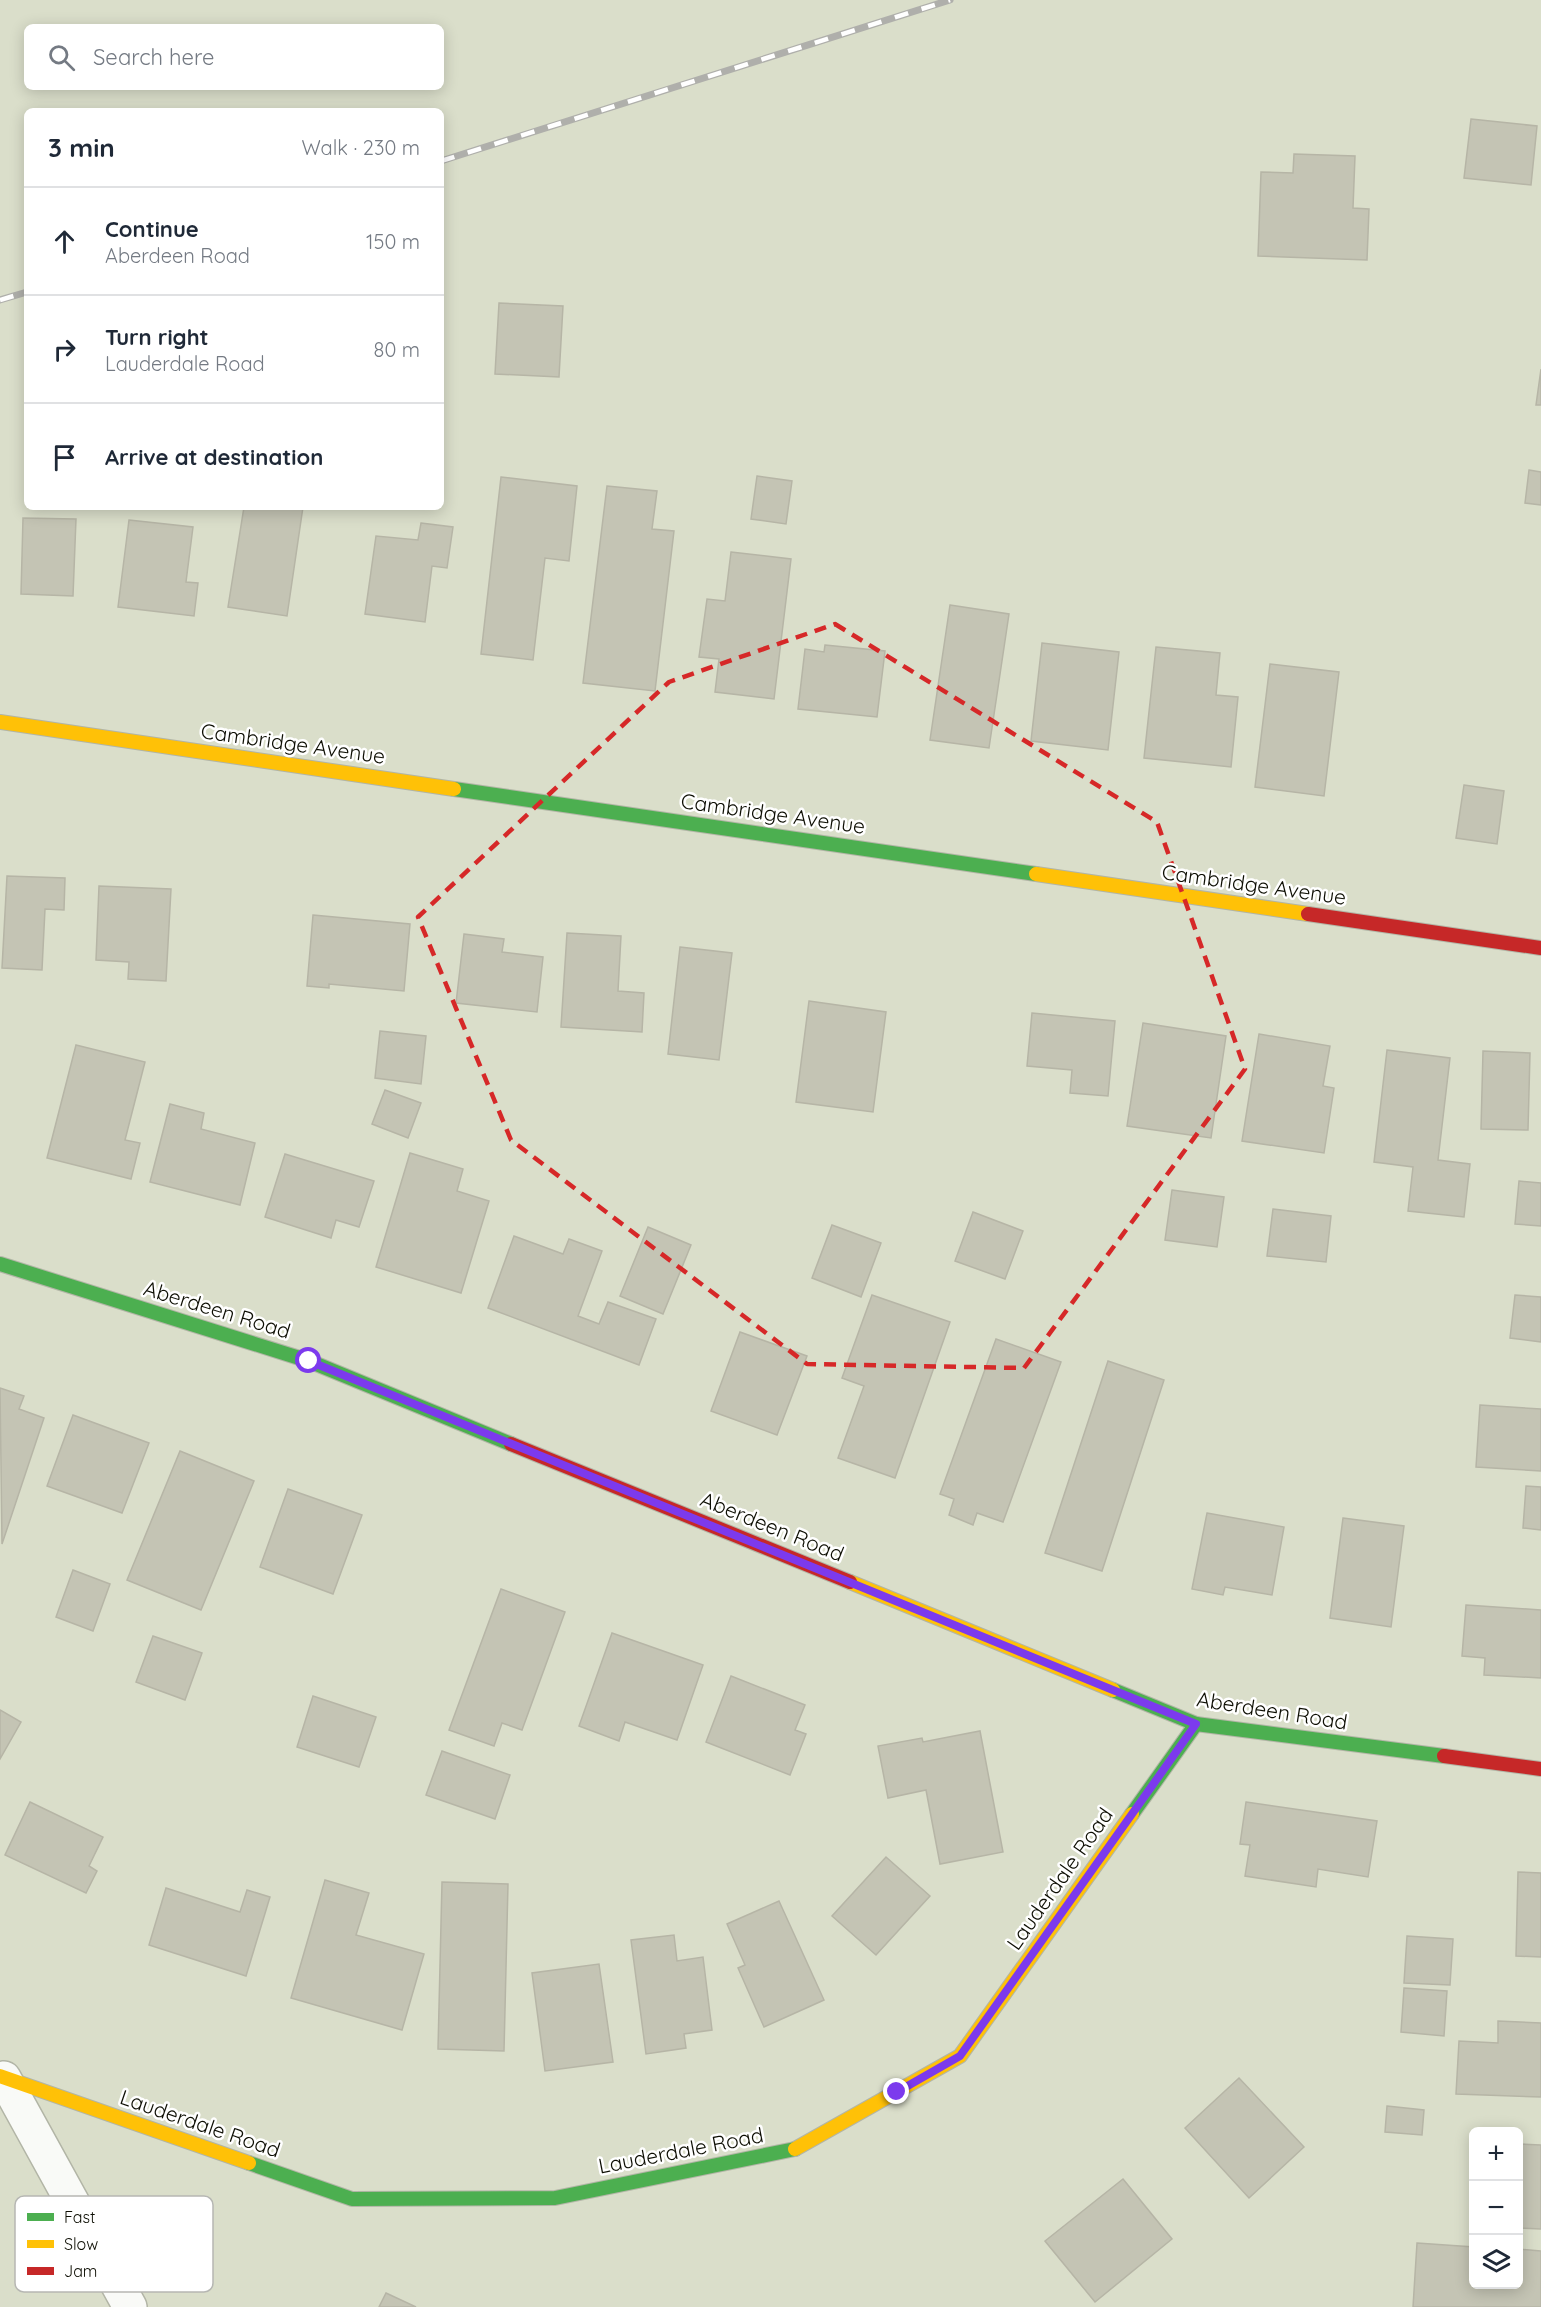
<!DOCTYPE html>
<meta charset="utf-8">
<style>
:root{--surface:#fff;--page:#f6f6f7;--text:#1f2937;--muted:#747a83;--line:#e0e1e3}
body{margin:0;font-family:Quicksand,sans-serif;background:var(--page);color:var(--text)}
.controls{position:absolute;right:18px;bottom:18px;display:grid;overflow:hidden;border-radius:9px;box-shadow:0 3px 15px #0003}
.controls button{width:54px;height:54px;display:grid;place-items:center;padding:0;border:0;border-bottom:2px solid var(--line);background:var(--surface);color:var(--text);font:30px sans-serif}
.stop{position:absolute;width:18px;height:18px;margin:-14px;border:4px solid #7c3aed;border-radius:50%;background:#fff}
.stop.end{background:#7c3aed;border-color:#fff;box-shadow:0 2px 6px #0008}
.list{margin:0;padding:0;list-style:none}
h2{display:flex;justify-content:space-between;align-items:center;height:78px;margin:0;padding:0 24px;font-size:26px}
h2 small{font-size:20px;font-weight:400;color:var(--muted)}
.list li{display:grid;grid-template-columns:39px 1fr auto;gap:18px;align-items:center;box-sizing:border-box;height:108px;padding:0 24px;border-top:2px solid var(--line)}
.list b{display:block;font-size:22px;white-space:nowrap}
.list p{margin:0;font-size:20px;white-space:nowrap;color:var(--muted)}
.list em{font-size:20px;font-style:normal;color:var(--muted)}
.icon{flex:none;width:33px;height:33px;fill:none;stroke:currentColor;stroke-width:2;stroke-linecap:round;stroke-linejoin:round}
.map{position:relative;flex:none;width:1541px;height:2307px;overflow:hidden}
.search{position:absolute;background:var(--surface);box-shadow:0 3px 15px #0003;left:24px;top:24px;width:420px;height:66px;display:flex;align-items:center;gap:15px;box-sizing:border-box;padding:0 21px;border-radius:9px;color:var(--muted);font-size:22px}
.panel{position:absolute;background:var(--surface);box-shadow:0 3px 15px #0003;left:24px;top:108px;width:420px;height:402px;border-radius:9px}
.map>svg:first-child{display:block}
.building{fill:#c4c4b4;stroke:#b6b5a6;stroke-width:1.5}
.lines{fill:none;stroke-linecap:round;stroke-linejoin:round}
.street-casing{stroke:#b2b5a6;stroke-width:36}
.fast-casing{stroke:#b2b5a6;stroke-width:16}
.slow-casing{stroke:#b2b5a6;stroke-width:16}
.jam-casing{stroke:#b2b5a6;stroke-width:16}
.street{stroke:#f9faf7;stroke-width:33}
.fast{stroke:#4caf50;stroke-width:14}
.slow{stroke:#ffc107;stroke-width:14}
.jam{stroke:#c62828;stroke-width:14}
.rail-casing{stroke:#afafab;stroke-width:7}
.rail{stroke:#fff;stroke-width:4.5;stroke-dasharray:14;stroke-linecap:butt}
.route{stroke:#7c3aed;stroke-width:8}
.marked{fill:none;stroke:#d62828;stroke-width:4.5;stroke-dasharray:12 8;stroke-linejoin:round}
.labels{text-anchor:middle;stroke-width:5;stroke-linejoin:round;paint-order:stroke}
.street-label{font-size:21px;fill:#0d0e03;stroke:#fff}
.key{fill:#fff;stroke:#b6b7b3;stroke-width:1.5}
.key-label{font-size:16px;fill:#0d0e03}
</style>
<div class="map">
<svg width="1541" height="2307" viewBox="0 0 1541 2307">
<rect width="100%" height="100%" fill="#dadeca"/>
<g class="building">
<path d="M 1471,119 L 1537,126 L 1531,185 L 1464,178 Z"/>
<path d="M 1294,154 L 1355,156 L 1353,208 L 1369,209 L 1367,260 L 1258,256 L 1261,172 L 1293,173 Z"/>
<path d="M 499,303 L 563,306 L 559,377 L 495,374 Z"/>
<path d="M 1541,369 L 1541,405 L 1536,405 Z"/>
<path d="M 1529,470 L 1541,472 L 1541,505 L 1525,503 Z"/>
<path d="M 757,476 L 792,481 L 786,524 L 751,519 Z"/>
<path d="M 501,477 L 577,486 L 569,561 L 545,558 L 533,660 L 481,654 Z"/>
<path d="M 607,486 L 657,491 L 652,529 L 674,531 L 655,691 L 583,683 Z"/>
<path d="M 244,507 L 303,507 L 287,616 L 228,607 Z"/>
<path d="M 23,518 L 76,519 L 73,596 L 21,594 Z"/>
<path d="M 129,520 L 193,527 L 186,582 L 198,583 L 194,616 L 118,607 Z"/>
<path d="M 421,523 L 453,527 L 447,568 L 432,566 L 425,622 L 365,614 L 376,536 L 418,540 Z"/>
<path d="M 731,552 L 791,559 L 774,699 L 715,692 L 719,659 L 699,657 L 707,599 L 725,601 Z"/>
<path d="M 950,605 L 1009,614 L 989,748 L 930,740 Z"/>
<path d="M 1042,643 L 1119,652 L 1108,750 L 1031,741 Z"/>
<path d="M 825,645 L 885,651 L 877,717 L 798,709 L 805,649 L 824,652 Z"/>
<path d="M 1156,647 L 1220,653 L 1216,695 L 1238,697 L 1231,767 L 1144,758 Z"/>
<path d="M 1270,664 L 1339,672 L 1324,796 L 1255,787 Z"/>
<path d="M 1464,785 L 1504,791 L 1497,844 L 1456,838 Z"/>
<path d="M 7,876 L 65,878 L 64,910 L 45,909 L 42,970 L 2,968 Z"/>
<path d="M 99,886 L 171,889 L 166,981 L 128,979 L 129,962 L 96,960 Z"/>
<path d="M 313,915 L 410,924 L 404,991 L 329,984 L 329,988 L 307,986 Z"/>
<path d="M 567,933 L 621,936 L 618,991 L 644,993 L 642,1032 L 561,1027 Z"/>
<path d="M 464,934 L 504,939 L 502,952 L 543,957 L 537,1012 L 456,1003 Z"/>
<path d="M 680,947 L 732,953 L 719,1060 L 668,1054 Z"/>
<path d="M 809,1001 L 886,1012 L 873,1112 L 796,1102 Z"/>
<path d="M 1032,1013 L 1115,1021 L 1108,1096 L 1070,1093 L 1072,1070 L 1027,1066 Z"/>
<path d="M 1143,1023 L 1226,1036 L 1211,1138 L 1127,1126 Z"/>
<path d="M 380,1031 L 426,1036 L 421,1084 L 375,1078 Z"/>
<path d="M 1259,1034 L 1330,1046 L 1323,1086 L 1334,1088 L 1324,1153 L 1242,1141 Z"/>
<path d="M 76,1045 L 145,1062 L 125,1140 L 140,1143 L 131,1179 L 47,1158 Z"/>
<path d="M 1387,1050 L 1450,1058 L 1438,1160 L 1470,1164 L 1464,1217 L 1408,1211 L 1413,1167 L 1374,1162 Z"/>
<path d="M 1483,1051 L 1530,1053 L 1528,1130 L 1481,1129 Z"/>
<path d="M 385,1090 L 421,1103 L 408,1138 L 372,1124 Z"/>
<path d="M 170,1104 L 204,1113 L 201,1129 L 255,1143 L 240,1205 L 150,1182 Z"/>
<path d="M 410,1153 L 463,1169 L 457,1191 L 489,1201 L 461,1293 L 376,1267 Z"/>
<path d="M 285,1154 L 374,1181 L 359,1227 L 336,1220 L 331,1238 L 265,1217 Z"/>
<path d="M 1519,1181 L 1541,1183 L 1541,1226 L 1515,1224 Z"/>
<path d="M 1172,1190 L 1224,1197 L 1217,1247 L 1165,1240 Z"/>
<path d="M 1273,1209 L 1331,1216 L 1326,1262 L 1267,1256 Z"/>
<path d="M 973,1212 L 1023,1231 L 1005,1279 L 955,1261 Z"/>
<path d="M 832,1225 L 881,1243 L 861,1297 L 812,1278 Z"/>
<path d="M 648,1227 L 691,1245 L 663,1314 L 620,1296 Z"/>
<path d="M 514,1236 L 563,1254 L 569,1239 L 602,1251 L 578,1316 L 599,1324 L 608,1302 L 656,1319 L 639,1365 L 488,1308 Z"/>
<path d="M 872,1295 L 950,1322 L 895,1478 L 838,1458 L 864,1386 L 842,1378 Z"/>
<path d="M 1515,1295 L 1541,1297 L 1541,1342 L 1510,1338 Z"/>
<path d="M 740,1332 L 807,1356 L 777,1435 L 711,1411 Z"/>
<path d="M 996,1339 L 1061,1362 L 1003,1522 L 977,1513 L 973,1525 L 949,1515 L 954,1499 L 940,1494 Z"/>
<path d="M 1108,1361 L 1164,1380 L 1102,1571 L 1045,1553 Z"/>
<path d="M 0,1388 L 24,1396 L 19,1409 L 44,1418 L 2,1544 Z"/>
<path d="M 1480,1405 L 1541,1409 L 1541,1471 L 1476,1467 Z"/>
<path d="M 73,1415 L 149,1443 L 122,1513 L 47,1486 Z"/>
<path d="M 180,1451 L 254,1481 L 201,1610 L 127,1580 Z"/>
<path d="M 1526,1486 L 1541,1487 L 1541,1530 L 1523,1528 Z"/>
<path d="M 288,1489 L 362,1515 L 333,1594 L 260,1567 Z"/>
<path d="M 1207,1513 L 1284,1527 L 1272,1595 L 1225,1587 L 1223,1595 L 1192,1589 Z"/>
<path d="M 1343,1518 L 1404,1526 L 1391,1627 L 1330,1618 Z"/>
<path d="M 73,1570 L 110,1584 L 93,1631 L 56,1617 Z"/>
<path d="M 501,1589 L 565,1612 L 522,1730 L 502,1723 L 494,1746 L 449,1730 Z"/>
<path d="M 1466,1605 L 1541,1610 L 1541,1678 L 1484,1675 L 1485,1658 L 1462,1656 Z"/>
<path d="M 612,1633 L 703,1665 L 677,1740 L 625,1722 L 619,1741 L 579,1726 Z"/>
<path d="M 153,1636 L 202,1653 L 185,1700 L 136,1682 Z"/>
<path d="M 731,1676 L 805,1705 L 795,1730 L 806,1734 L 790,1775 L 706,1742 Z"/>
<path d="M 313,1696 L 376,1717 L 359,1767 L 297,1747 Z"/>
<path d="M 0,1710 L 21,1722 L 0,1759 Z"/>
<path d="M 980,1731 L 1003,1852 L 940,1864 L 926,1790 L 888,1798 L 878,1746 L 922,1738 L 923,1742 Z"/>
<path d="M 442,1751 L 510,1775 L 495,1819 L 426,1795 Z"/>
<path d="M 30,1802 L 103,1837 L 89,1866 L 97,1871 L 86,1893 L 5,1855 Z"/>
<path d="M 1246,1802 L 1377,1821 L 1368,1877 L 1318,1869 L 1316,1887 L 1245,1876 L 1250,1845 L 1240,1844 Z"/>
<path d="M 886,1857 L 930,1896 L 876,1955 L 832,1916 Z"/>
<path d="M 1518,1872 L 1541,1873 L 1541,1957 L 1516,1956 Z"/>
<path d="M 325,1880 L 369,1893 L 356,1935 L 424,1954 L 402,2030 L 291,1998 Z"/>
<path d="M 442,1882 L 508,1884 L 504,2051 L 438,2049 Z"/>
<path d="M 166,1888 L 240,1912 L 247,1890 L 270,1897 L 246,1976 L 149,1945 Z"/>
<path d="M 779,1901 L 824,2000 L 764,2027 L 738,1968 L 745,1965 L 727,1924 Z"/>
<path d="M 674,1935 L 677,1961 L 703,1957 L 712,2030 L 684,2034 L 686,2048 L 646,2054 L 631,1940 Z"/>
<path d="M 1407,1936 L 1453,1939 L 1450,1985 L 1404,1983 Z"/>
<path d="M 599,1964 L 613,2062 L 545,2071 L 532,1973 Z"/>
<path d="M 1404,1988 L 1447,1991 L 1444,2036 L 1401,2032 Z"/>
<path d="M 1498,2021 L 1541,2023 L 1541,2097 L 1456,2094 L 1459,2041 L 1498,2043 Z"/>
<path d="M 1239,2078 L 1304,2147 L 1249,2198 L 1185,2128 Z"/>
<path d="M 1387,2106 L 1424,2110 L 1422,2135 L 1385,2132 Z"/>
<path d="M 1518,2144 L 1541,2145 L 1541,2229 L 1518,2228 Z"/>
<path d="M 1123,2179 L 1172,2239 L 1095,2302 L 1045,2241 Z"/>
<path d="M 1417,2243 L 1474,2247 L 1474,2284 L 1518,2284 L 1518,2249 L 1541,2251 L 1541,2307 L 1413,2307 Z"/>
<path d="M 386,2293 L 416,2307 L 379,2307 Z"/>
</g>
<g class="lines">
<defs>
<path id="street" d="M 4,2078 L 130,2307"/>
<g id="fast">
<path d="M 454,789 L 1036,874"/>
<path d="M 0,1264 L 309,1361 L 511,1444"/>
<path d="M 1113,1690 L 1196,1724 L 1444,1756"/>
<path d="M 1132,1814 L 1196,1724"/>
<path d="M 249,2163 L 352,2199 L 555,2198 L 795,2149"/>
</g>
<g id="slow">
<path d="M 0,722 L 454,789"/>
<path d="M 1036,874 L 1308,914"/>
<path d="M 850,1582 L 1113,1690"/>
<path d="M 0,2076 L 249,2163"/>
<path d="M 795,2149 L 960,2056 L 1132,1814"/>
</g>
<g id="jam">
<path d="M 1308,914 L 1541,948"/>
<path d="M 511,1444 L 850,1582"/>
<path d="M 1444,1756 L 1541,1769"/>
</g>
</defs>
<use href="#street" class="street-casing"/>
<use href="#fast" class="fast-casing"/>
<use href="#slow" class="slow-casing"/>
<use href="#jam" class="jam-casing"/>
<use href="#street" class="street"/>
<use href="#fast" class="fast"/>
<use href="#slow" class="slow"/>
<use href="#jam" class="jam"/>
<defs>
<g id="rail">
<path d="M 441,161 L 950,0"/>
<path d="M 0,300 L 27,292"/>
</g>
</defs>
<use href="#rail" class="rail-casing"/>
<use href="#rail" class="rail"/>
</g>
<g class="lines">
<path class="route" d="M 309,1361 L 1196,1724 L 960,2056 L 897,2092"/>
</g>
<path class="marked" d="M 835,624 L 1157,822 L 1245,1069 L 1024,1368 L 807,1364 L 511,1140 L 418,917 L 669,682 Z"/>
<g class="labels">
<g class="street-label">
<text transform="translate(293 744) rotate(8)" y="7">Cambridge Avenue</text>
<text transform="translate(773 814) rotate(8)" y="7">Cambridge Avenue</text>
<text transform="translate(1254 885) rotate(8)" y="7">Cambridge Avenue</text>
<text transform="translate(217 1310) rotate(17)" y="7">Aberdeen Road</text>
<text transform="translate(772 1527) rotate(22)" y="7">Aberdeen Road</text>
<text transform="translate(1272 1711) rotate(9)" y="7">Aberdeen Road</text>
<text transform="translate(1060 1879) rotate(-55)" y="7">Lauderdale Road</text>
<text transform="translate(200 2124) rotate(19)" y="7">Lauderdale Road</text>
<text transform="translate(681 2151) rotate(-11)" y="7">Lauderdale Road</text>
</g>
</g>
<rect x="15" y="2196" width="198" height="96" rx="9" class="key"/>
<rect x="27" y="2213" width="27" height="8" fill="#4caf50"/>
<rect x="27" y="2240" width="27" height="8" fill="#ffc107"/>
<rect x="27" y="2267" width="27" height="8" fill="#c62828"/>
<g class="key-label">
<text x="64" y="2223">Fast</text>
<text x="64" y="2250">Slow</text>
<text x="64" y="2277">Jam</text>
</g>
</svg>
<div class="controls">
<button>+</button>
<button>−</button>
<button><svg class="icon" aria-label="layers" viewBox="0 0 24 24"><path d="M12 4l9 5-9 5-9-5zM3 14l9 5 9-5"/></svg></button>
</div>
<div class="stop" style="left:309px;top:1361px"></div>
<div class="stop end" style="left:897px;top:2092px"></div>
<div class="search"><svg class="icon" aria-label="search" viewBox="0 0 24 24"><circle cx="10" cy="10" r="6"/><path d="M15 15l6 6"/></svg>Search here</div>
<section class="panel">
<h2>3 min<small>Walk · 230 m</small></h2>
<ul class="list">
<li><svg class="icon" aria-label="ahead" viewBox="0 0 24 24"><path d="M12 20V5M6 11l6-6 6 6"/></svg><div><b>Continue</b><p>Aberdeen Road</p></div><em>150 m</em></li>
<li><svg class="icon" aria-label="right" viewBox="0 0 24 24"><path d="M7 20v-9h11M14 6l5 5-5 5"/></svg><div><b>Turn right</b><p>Lauderdale Road</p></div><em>80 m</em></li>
<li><svg class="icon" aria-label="arrive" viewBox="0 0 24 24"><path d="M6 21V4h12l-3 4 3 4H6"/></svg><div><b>Arrive at destination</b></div></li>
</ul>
</section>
</div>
